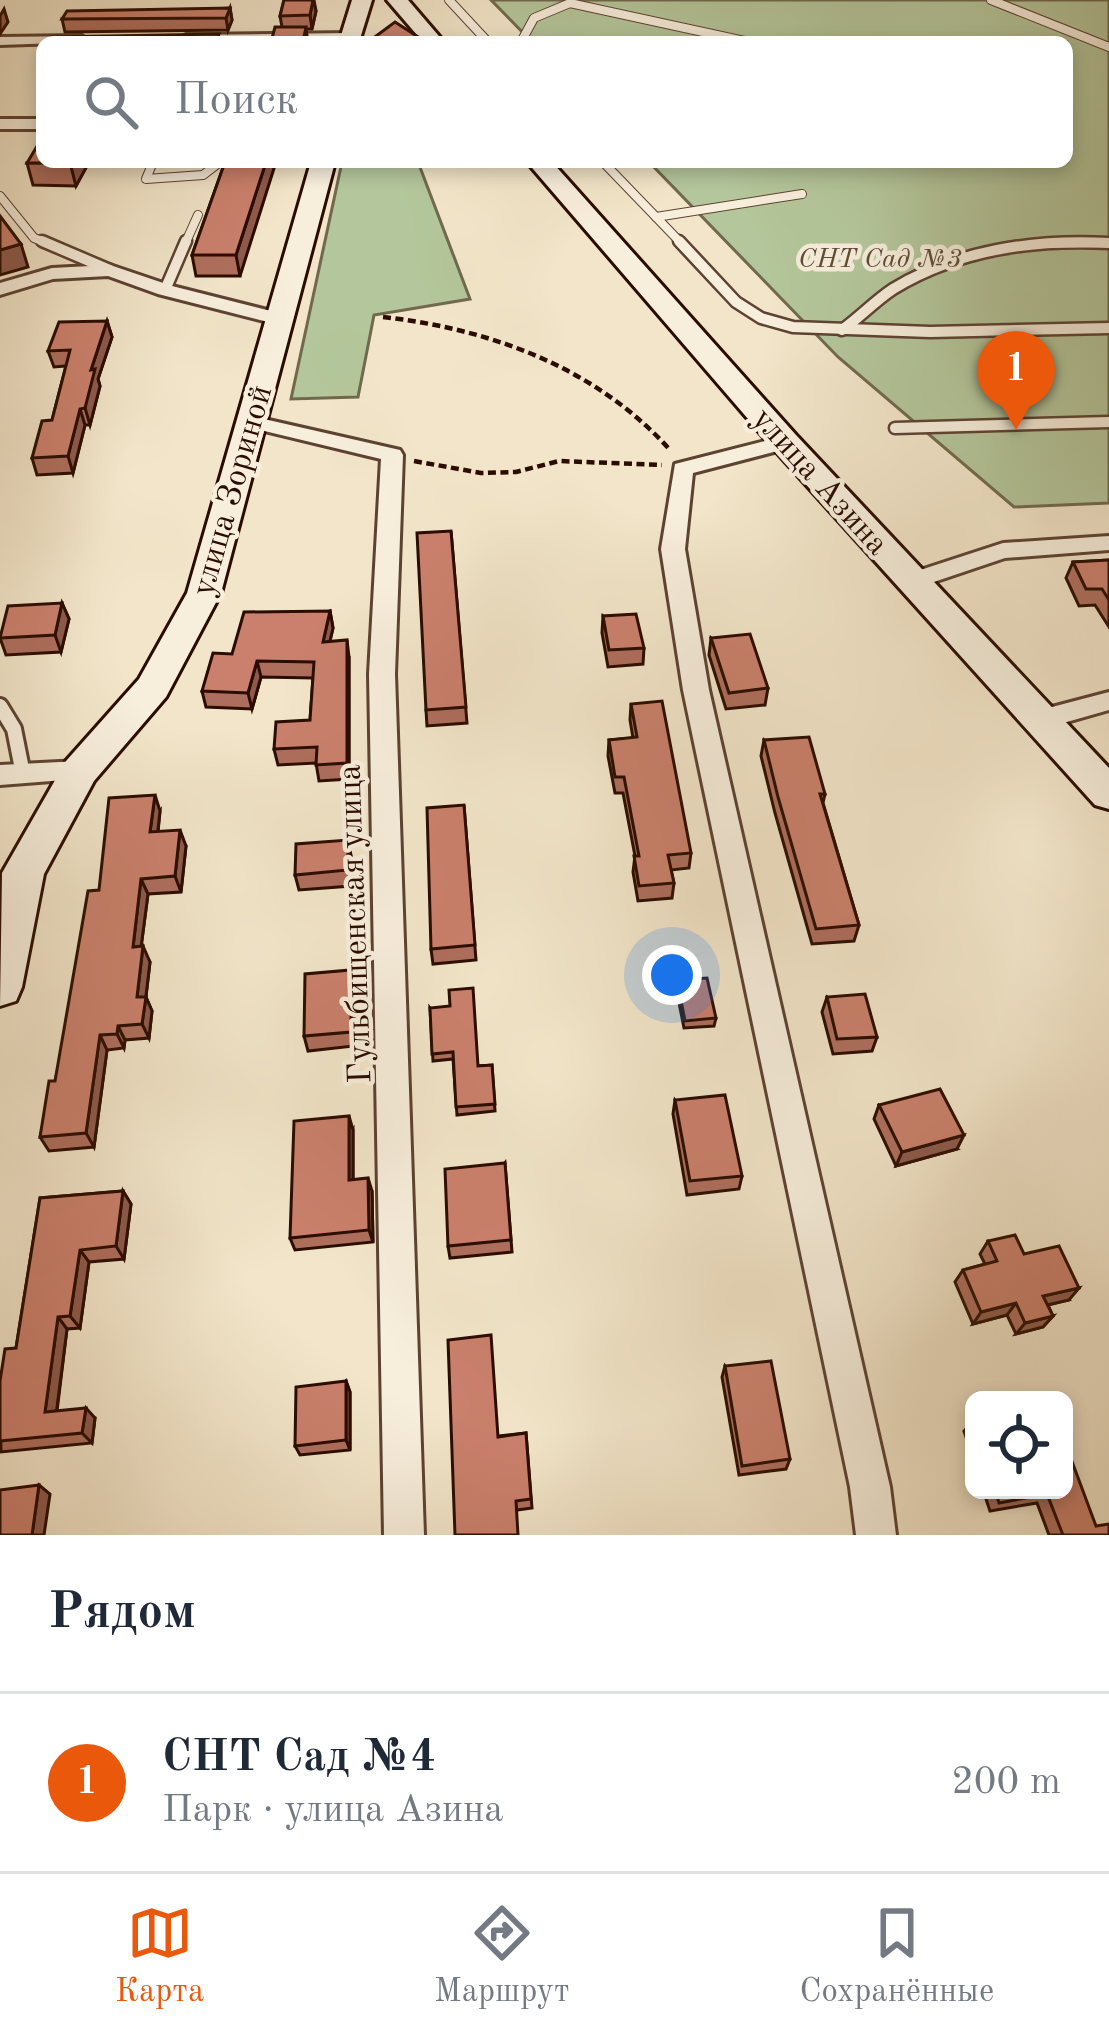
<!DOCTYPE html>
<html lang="ru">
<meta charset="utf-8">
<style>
:root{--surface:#fff;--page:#f2f2f3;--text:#1f2937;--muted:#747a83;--line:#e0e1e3;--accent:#ea580c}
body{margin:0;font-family:"Old Standard TT",serif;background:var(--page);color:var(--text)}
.controls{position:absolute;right:36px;bottom:36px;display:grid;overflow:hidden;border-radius:18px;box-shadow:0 6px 18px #0003}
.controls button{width:108px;height:108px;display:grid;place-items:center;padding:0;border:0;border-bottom:3px solid var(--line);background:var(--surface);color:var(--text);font:60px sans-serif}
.you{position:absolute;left:672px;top:975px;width:42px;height:42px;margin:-30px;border:9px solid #fff;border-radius:50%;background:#1a73e8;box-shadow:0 0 0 18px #1a73e833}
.badge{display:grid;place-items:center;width:78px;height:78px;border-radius:50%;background:var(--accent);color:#fff;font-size:39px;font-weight:700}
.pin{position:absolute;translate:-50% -99px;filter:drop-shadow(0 3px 6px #0008)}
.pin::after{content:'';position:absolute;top:63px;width:42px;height:36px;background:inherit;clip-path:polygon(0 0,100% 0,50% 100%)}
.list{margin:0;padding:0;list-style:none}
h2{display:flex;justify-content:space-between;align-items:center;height:156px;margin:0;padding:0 48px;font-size:51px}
h2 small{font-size:39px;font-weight:400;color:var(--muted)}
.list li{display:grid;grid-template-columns:78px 1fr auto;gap:36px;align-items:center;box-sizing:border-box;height:180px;padding:0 48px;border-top:3px solid var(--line)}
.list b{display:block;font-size:45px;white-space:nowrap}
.list p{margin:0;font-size:39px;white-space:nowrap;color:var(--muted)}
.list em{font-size:39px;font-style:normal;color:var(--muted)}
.icon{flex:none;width:66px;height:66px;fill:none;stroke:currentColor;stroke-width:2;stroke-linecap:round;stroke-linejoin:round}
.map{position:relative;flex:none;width:1109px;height:1535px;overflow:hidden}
.search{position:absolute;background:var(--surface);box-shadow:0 6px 18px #0003;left:36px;right:36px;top:36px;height:132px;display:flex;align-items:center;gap:30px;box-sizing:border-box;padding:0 42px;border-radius:18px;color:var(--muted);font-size:45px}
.sheet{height:336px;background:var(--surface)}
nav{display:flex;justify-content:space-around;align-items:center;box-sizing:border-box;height:168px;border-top:3px solid var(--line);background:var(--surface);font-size:33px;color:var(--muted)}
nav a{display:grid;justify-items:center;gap:6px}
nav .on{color:var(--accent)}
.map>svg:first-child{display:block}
.green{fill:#b4c69b;stroke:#70694e;stroke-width:3}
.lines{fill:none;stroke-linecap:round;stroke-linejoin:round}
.lane-far2-casing{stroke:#5d4232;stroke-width:10}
.lane-far1-casing{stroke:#5d4232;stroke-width:15}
.lane-casing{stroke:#5d4232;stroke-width:20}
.street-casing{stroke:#5d4232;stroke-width:6}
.secondary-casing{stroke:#2b0c00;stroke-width:6}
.path{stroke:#2b0c00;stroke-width:4.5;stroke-dasharray:8 4.5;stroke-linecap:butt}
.lane-far2{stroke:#f7eedc;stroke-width:8}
.lane-far1{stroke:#f7eedc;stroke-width:10}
.lane{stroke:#f7eedc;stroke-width:14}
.street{fill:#f7eedc;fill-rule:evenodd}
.secondary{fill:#f7eedc;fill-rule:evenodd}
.wall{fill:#ae6e5d;stroke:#2b0c00;stroke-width:3}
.shaded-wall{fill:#8d5a4c;stroke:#2b0c00;stroke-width:3}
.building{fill:#ca806c;stroke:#2b0c00;stroke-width:3}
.labels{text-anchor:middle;stroke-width:9;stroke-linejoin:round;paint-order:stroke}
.far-park-label{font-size:27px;font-style:italic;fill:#5b4d36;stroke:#f7eedc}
.street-label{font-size:33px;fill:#2b0c00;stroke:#f7eedc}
</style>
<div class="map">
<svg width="1109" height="1535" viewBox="0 0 1109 1535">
<rect width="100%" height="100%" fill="#f2e5c9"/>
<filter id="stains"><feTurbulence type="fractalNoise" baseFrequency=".00167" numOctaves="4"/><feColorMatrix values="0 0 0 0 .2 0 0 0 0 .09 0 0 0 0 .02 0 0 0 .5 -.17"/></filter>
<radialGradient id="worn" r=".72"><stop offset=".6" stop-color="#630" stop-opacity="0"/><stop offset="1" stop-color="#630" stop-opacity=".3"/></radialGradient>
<g class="green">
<path d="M 491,0 L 1109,0 L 1109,503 L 1014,507 L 838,357 L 649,162 L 1067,162 L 1067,42 L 532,42 Z"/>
<path d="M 342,162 L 418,162 L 470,299 L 374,315 L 358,397 L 291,399 Z"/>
</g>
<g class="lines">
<defs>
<g id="lane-far2">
<path d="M 449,0 L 488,42"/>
<path d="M 991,0 L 1109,47"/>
<path d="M 521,42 L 534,18 L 570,3 L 749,42"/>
<path d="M 153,162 L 146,179 L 203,175 L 220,162"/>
<path d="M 603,162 L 656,217 L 802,194"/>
<path d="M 0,196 L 34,238 L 49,244"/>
<path d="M 656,217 L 682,244"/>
<path d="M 185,244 L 198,215"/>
<path d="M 1034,244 L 1109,243"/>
</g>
<g id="lane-far1">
<path d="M 42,241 L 110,270"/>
<path d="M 679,241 L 736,302 L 761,318 L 793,327 L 930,332 L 1109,328"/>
<path d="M 165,290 L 186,241"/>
<path d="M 842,330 C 860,317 875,301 893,289 C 957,250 1035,239 1109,243"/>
<path d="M 895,428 L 1109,422"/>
</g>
<path id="lane" d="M 0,706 L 14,729 L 23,774"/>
<g id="street">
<path d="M 350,33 L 355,34 L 355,40 L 179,39 L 186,35 Z"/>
<path d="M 82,36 L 88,42 L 0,45 L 0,37 Z"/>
<rect x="0" y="119" width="42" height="10"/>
<path d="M 110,265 L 172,286 L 287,315 L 290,319 L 280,325 L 158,294 L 108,276 L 53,279 L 0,295 L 0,283 L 52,268 Z"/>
<path d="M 251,416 L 400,450 L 403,455 L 395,674 L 424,1535 L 384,1535 L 369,674 L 381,459 L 244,426 L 244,418 Z"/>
<path d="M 785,436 L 793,437 L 793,447 L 693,473 L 685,549 L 709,690 L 890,1487 L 896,1535 L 856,1535 L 850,1487 L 683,690 L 661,549 L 675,464 Z"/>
<path d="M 1109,536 L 1109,550 L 1005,558 L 913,589 L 901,581 L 905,575 L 1003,543 Z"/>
<path d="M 1109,692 L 1109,710 L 1042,729 L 1029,719 L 1033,712 Z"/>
<path d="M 80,761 L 90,764 L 94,771 L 90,778 L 0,785 L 0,765 Z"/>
</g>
<g id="secondary">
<path d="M 352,0 L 372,0 L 359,42 L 339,42 Z"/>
<path d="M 387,0 L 408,0 L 444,42 L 423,42 Z"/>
<path d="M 311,162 L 335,162 L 221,593 L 166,697 L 94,781 L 44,874 L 22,987 L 16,1001 L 0,1006 L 2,873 L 66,761 L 139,679 L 187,593 Z"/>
<path d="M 527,162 L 552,162 L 796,435 L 1109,768 L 1109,809 L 1095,805 L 774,449 Z"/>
</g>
</defs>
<use href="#lane-far2" class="lane-far2-casing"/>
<use href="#lane-far1" class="lane-far1-casing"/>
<use href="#lane" class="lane-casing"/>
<use href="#street" class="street-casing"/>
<use href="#secondary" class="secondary-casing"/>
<g class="path">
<path d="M 383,317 C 491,329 597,368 671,451"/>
<path d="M 414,461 L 481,473 L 516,472 L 559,461 L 662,465"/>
</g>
<use href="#lane-far2" class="lane-far2"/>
<use href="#lane-far1" class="lane-far1"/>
<use href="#lane" class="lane"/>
<use href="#street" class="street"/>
<use href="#secondary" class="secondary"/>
</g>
<g class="wall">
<path d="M 284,0 L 314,0 L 316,11 L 312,29 L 306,29 L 308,42 L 282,27 L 280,16 Z"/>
<path d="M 230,8 L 232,20 L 228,30 L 65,32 L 62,19 Z"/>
<path d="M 89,162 L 76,186 L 33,185 L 27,163 Z"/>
<path d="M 225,162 L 240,276 L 196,276 L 192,255 Z"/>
<path d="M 107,321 L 112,337 L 98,379 L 100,386 L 90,425 L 85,425 L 73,473 L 37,475 L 32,458 L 52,420 L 66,366 L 54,367 L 48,351 Z"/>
<path d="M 451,531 L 467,723 L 427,726 L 426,710 Z"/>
<path d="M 1109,560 L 1109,627 L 1095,605 L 1079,606 L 1066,578 L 1073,562 Z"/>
<path d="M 62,603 L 69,619 L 61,652 L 6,655 L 0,638 Z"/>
<path d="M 330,611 L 333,628 L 330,641 L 349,657 L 349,779 L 319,781 L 316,763 L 278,765 L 274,749 L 310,720 L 313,678 L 261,677 L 252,709 L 206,707 L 202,691 L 232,654 Z"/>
<path d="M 603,616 L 644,648 L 643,664 L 608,667 L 602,633 Z"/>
<path d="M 711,638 L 768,688 L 765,705 L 726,709 L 709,655 Z"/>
<path d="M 631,704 L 691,853 L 689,868 L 671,870 L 674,883 L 672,898 L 638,901 L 633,872 L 635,856 L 623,793 L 615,793 L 608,756 L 609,740 L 633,738 L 630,720 Z"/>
<path d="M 764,740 L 825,794 L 823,803 L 859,925 L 854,941 L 812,944 L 775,813 L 761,756 Z"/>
<path d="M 464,805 L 476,960 L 433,964 L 431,949 Z"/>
<path d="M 160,811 L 158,832 L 186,846 L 181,892 L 148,894 L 141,947 L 150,962 L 146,997 L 152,1011 L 149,1038 L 125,1040 L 124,1048 L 107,1050 L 94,1147 L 49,1151 L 40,1137 L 55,1081 L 99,890 Z"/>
<path d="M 348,840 L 351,856 L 351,886 L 299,890 L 295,875 Z"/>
<path d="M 677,980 L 716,1018 L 714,1026 L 684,1028 L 676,988 Z"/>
<path d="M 354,985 L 354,1046 L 308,1051 L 304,1036 Z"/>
<path d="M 827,997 L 877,1037 L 872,1051 L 833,1054 L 822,1012 Z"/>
<path d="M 430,1008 L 478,1066 L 492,1065 L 495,1111 L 457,1115 L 453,1059 L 433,1061 Z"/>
<path d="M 675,1100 L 742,1176 L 739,1189 L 687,1195 L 673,1114 Z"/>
<path d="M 879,1105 L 957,1149 L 896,1166 L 874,1119 Z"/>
<path d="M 353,1130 L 353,1179 L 372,1191 L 373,1242 L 295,1250 L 290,1238 Z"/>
<path d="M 505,1163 L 512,1252 L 450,1258 L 448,1246 Z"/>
<path d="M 123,1191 L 131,1204 L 124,1259 L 89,1262 L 80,1328 L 67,1329 L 57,1411 L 95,1418 L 92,1443 L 1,1452 L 0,1381 L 16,1348 L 40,1198 Z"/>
<path d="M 988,1241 L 1024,1254 L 1069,1300 L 1048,1305 L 1053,1316 L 1043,1327 L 1016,1334 L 1007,1315 L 973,1324 L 955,1282 L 963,1270 L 985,1264 L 980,1254 Z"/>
<path d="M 725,1366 L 790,1459 L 786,1469 L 739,1475 L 722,1377 Z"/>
<path d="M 346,1381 L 350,1392 L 350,1450 L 300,1455 L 295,1446 Z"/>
<path d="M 974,1420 L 974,1461 L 964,1431 Z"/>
<path d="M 526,1433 L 532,1508 L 517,1510 L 498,1436 Z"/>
<path d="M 983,1490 L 1064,1490 L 1096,1526 L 1109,1535 L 1049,1535 L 1037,1503 L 990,1511 Z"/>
</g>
<g class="shaded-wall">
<path d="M 313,0 L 316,11 L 312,29 L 310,15 Z"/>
<path d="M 230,8 L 232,20 L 228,30 L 226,18 Z"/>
<path d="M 4,9 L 8,22 L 0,34 L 0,16 Z"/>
<path d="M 71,162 L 89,162 L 76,186 L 70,163 Z"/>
<path d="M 266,162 L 276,162 L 240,276 L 236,255 Z"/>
<path d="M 21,244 L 28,267 L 0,275 L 0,250 Z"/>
<path d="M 107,321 L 112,337 L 98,379 L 100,386 L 90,425 L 85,408 L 91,370 Z"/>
<path d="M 80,409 L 85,425 L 73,473 L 68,456 Z"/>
<path d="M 62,603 L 69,619 L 61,652 L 55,635 Z"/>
<path d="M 330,611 L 333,628 L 326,658 L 323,642 Z"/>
<path d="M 347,640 L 349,657 L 349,779 L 347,763 Z"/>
<path d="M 257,661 L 261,677 L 252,709 L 248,693 Z"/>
<path d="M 155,795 L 160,811 L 156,848 L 150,832 Z"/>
<path d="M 180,830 L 186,846 L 181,892 L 175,876 Z"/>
<path d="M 348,840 L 351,856 L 351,886 L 348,870 Z"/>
<path d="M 141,879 L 148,894 L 139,963 L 133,947 Z"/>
<path d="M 143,946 L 150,962 L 144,1012 L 137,997 Z"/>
<path d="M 351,970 L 354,985 L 354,1046 L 351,1032 Z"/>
<path d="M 146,997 L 152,1011 L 149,1038 L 142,1024 Z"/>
<path d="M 118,1026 L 125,1040 L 124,1048 L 117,1034 Z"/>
<path d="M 100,1035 L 107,1050 L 94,1147 L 86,1133 Z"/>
<path d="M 349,1116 L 353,1130 L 353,1193 L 349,1180 Z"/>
<path d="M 964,1135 L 957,1149 L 896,1166 L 902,1152 Z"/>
<path d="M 368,1178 L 372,1191 L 373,1242 L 369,1230 Z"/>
<path d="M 123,1191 L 131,1204 L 124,1259 L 116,1246 Z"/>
<path d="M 80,1250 L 89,1262 L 80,1328 L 70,1316 Z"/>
<path d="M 1079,1288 L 1069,1300 L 1034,1308 L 1043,1296 Z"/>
<path d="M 1016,1303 L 1007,1315 L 973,1324 L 981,1312 Z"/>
<path d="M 1053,1316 L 1043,1327 L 1016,1334 L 1025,1323 Z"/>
<path d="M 58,1317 L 67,1329 L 55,1423 L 45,1412 Z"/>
<path d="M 346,1381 L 350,1392 L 350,1450 L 346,1440 Z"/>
<path d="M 86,1408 L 95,1418 L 92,1443 L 82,1433 Z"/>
<path d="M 39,1485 L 50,1494 L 44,1535 L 32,1535 Z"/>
</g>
<g class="building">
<path d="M 284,0 L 313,0 L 310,15 L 280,16 Z"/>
<path d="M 230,8 L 226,18 L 62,19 L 67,11 Z"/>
<path d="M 395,22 L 426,42 L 368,42 Z"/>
<path d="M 275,27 L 306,27 L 303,42 L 271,42 Z"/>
<path d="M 219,34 L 216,42 L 48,42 L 51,37 Z"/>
<path d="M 42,138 L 42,162 L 71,162 L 70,163 L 27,163 Z"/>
<path d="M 225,162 L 266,162 L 236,255 L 192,255 Z"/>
<path d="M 0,216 L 21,244 L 0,250 Z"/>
<path d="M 107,321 L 91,370 L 95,369 L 85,408 L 80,409 L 68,456 L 32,458 L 42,421 L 52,420 L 70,350 L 48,351 L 59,322 Z"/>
<path d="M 451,531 L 466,707 L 426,710 L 417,533 Z"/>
<path d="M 1109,560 L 1109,600 L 1102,589 L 1086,589 L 1073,562 Z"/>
<path d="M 62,603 L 55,635 L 0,638 L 8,606 Z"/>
<path d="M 330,611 L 323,642 L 347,640 L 347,763 L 316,765 L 317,747 L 274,749 L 276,722 L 310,720 L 314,662 L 257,661 L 248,693 L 202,691 L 213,653 L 232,654 L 244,612 Z"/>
<path d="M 636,614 L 644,648 L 609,650 L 603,616 Z"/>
<path d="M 750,634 L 768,688 L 729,693 L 711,638 Z"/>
<path d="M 662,701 L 691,853 L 668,855 L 674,883 L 639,886 L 634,856 L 639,856 L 624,777 L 615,777 L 609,740 L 637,737 L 631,704 Z"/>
<path d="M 809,737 L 825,794 L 820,794 L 859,925 L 816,929 L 778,797 L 764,740 Z"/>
<path d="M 155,795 L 150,832 L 180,830 L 175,876 L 141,879 L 133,947 L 143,946 L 137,997 L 146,997 L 142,1024 L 118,1026 L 117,1034 L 100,1035 L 86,1133 L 40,1137 L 49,1081 L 55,1081 L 88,891 L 99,890 L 109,798 Z"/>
<path d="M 464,805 L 475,945 L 431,949 L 427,808 Z"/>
<path d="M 348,840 L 348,870 L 295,875 L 296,844 Z"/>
<path d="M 351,970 L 351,1032 L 304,1036 L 305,974 Z"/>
<path d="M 707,978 L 716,1018 L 685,1021 L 677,980 Z"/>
<path d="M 473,988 L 478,1066 L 492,1065 L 495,1104 L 456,1107 L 453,1052 L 432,1054 L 430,1008 L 450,1006 L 449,990 Z"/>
<path d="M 865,994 L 877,1037 L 837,1039 L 827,997 Z"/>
<path d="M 940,1089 L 964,1135 L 902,1152 L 879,1105 Z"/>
<path d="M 725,1095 L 742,1176 L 690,1181 L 675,1100 Z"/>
<path d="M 349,1116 L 349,1180 L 368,1178 L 369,1230 L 290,1238 L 294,1121 Z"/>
<path d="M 505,1163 L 511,1240 L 448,1246 L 445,1169 Z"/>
<path d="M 123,1191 L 116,1246 L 80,1250 L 70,1316 L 58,1317 L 45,1412 L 86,1408 L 82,1433 L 0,1441 L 0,1381 L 5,1349 L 16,1348 L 40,1198 Z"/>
<path d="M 1015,1235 L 1024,1254 L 1059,1246 L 1079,1288 L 1043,1296 L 1053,1316 L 1025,1323 L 1016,1303 L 981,1312 L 963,1270 L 997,1261 L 988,1241 Z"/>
<path d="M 491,1335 L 498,1437 L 526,1433 L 531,1499 L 516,1501 L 518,1535 L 455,1535 L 448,1340 Z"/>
<path d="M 771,1361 L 790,1459 L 742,1466 L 725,1366 Z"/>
<path d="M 346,1381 L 346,1440 L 295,1446 L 296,1387 Z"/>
<path d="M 1064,1440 L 1096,1526 L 1109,1524 L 1109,1535 L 1063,1535 L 1047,1494 L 999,1503 L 995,1490 L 1064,1490 Z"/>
<path d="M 39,1485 L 32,1535 L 0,1535 L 0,1490 Z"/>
</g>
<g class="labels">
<g class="far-park-label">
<text x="880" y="267">СНТ Сад №3</text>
</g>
<g class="street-label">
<text transform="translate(822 480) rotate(48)" y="12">улица Азина</text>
<text transform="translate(230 490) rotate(-74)" y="12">улица Зориной</text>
<text transform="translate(353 924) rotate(-92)" y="12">Гульбищенская улица</text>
</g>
</g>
<rect width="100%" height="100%" filter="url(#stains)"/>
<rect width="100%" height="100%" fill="url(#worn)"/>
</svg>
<div class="controls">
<button><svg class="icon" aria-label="locate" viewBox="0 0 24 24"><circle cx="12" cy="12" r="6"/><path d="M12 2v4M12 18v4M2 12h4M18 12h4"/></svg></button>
</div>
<div class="you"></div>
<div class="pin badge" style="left:1016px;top:430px">1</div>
<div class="search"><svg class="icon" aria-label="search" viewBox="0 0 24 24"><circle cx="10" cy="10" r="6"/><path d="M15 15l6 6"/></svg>Поиск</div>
</div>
<section class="sheet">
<h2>Рядом<small></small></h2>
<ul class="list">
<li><span class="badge">1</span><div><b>СНТ Сад №4</b><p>Парк · улица Азина</p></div><em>200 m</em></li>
</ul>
</section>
<nav>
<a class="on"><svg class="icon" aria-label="map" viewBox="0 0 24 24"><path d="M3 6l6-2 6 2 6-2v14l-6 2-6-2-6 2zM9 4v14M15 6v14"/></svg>Карта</a>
<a><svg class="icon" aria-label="directions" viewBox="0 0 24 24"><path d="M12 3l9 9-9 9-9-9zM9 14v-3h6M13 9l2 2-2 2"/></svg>Маршрут</a>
<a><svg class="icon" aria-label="saved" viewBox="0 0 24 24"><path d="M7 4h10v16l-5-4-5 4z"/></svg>Сохранённые</a>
</nav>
